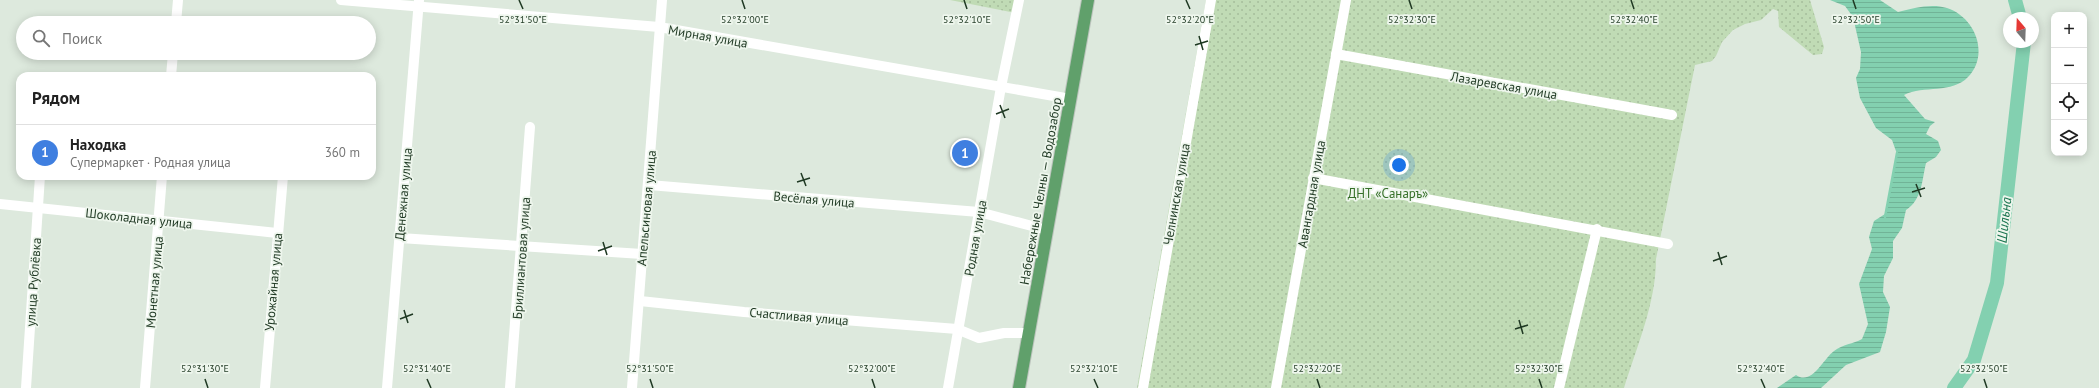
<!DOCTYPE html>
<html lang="ru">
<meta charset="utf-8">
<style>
:root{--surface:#fff;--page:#f2f2f2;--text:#222;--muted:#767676;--line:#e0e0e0;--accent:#2563eb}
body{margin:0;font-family:"PT Sans",sans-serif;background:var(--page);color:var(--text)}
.controls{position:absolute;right:12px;top:12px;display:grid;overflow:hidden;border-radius:8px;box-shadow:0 2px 10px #0003}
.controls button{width:36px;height:36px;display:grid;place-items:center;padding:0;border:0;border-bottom:1px solid var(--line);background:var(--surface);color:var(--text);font:20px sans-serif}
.compass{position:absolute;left:2003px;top:12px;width:36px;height:36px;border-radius:50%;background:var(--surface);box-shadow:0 2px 10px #0003;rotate:341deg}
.you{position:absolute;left:1399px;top:165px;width:14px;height:14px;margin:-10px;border:3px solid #fff;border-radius:50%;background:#1a73e8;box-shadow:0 0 0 6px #1a73e833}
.badge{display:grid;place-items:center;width:26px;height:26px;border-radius:50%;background:var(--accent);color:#fff;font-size:13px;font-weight:700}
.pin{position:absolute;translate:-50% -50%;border:2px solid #fff;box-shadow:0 1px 4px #0006}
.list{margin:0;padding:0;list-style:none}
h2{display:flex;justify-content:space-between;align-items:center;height:52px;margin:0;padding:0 16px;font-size:17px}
h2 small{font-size:13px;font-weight:400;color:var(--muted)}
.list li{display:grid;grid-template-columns:26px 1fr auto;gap:12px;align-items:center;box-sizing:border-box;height:56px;padding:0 16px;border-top:1px solid var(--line)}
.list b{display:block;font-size:15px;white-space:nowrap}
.list p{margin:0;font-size:13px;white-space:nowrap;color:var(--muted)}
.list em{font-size:13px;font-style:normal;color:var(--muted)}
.icon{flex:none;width:22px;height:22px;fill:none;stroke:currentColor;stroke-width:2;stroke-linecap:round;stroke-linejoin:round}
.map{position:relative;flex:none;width:2099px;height:388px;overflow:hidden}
.search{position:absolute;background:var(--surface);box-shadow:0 2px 10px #0003;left:16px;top:16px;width:360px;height:44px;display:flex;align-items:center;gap:10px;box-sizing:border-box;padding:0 14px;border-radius:22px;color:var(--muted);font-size:15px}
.panel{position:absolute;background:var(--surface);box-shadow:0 2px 10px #0003;left:16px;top:72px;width:360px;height:108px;border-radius:12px}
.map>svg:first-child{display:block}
.green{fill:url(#green-dots)}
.water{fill:url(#water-rules)}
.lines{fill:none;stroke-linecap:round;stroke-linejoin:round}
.stream{stroke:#83d0b0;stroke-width:2.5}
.river{stroke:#83d0b0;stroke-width:14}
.major-casing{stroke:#bcc4bd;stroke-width:14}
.minor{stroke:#fff;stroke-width:10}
.major{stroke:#60a06b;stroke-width:12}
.ticks{fill:none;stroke:#1f3923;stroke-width:1.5}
.labels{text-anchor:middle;stroke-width:3.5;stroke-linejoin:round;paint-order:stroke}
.street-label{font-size:13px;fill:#1f3923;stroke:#eef6ed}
.park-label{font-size:13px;fill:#367029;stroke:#eef6ed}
.water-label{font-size:14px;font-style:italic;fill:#19744f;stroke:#eef6ed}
.ticks-label{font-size:10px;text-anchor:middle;fill:#1f3923;stroke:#eef6ed;stroke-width:3.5;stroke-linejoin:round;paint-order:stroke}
</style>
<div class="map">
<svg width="2099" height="388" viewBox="0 0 2099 388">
<defs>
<pattern id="green-dots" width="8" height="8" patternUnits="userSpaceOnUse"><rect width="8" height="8" fill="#c0dbb5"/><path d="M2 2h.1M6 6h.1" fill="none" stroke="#a5bd9b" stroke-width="1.8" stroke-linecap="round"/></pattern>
<pattern id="water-rules" width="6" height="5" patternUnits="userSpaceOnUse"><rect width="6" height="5" fill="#83d0b0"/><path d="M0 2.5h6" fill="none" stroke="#71b397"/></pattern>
</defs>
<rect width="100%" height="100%" fill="#dde9dd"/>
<g class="green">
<path d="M 950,0 L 1022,0 L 1020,14 Z"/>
<path d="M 1206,0 L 1810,0 L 1824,47 L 1822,54 L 1813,55 L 1779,27 L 1778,11 L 1773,9 L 1761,20 L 1745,24 L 1733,30 L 1722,42 L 1716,56 L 1712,61 L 1695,65 L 1656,259 C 1656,303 1637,346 1624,388 L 1137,388 Z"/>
</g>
<path class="water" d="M 1830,0 L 1880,0 L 1898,12 C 1913,8 1932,3 1947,8 C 1975,17 1990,54 1968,77 C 1952,94 1924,85 1904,95 L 1925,119 L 1935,122 L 1930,126 L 1926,134 L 1938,141 L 1941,150 L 1936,157 L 1926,163 C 1922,180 1922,200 1906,210 L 1902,228 L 1893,241 L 1893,258 L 1884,276 L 1883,292 L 1890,307 L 1886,332 L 1880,352 L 1846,365 L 1821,388 L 1777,388 L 1796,375 C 1812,386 1823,359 1834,351 C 1843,344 1853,344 1862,339 L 1868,324 L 1859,284 L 1872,249 L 1869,237 L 1874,221 L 1885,214 L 1897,154 L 1892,140 L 1876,128 L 1860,98 L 1856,78 L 1860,69 L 1861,52 L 1853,17 L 1845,6 Z"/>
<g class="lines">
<path class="stream" d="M 1885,217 L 1897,153"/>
<g class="river">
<path d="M 2015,0 L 2020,18"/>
<path d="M 1954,388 L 1974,360 L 1997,283 L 2024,42"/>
</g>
<defs>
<path id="major" d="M 1019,388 L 1088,0"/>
</defs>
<use href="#major" class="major-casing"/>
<g class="minor">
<path d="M 341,0 L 659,27 L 1071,99"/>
<path d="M 176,23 L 178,0"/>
<path d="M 1336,54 L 1672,115"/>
<path d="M 171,76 L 173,53"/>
<path d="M 1313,178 L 1668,244"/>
<path d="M 649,185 L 979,212 L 1047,230"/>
<path d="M 0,204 L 277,233"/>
<path d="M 400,238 L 642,254"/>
<path d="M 640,301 L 744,312 L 957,329 L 979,338 L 1004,333 L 1028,333"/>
<path d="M 26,388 L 40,176"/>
<path d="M 145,388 L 162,176"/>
<path d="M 265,388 L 283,176"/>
<path d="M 387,388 L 419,0"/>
<path d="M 510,388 L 530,127"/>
<path d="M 632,388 L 662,0"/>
<path d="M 948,388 L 1001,87 L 1019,0"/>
<path d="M 1143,388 L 1211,0"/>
<path d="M 1276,388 L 1346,0"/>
<path d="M 1559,388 L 1597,229"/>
</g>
<use href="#major" class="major"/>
</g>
<path class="ticks" d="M 519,0 L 523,9M 742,0 L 745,9M 964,0 L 967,9M 1186,0 L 1190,9M 1409,0 L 1412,9M 1631,0 L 1634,9M 1853,0 L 1856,9M 1199,36 L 1203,50M 1195,45 L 1208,41M 1000,105 L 1005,118M 996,114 L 1009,109M 801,173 L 806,186M 797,182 L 810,178M 1916,184 L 1921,197M 1912,192 L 1925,188M 603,242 L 607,255M 598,251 L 612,246M 1718,252 L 1722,265M 1713,261 L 1727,256M 404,310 L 408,323M 400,319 L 413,314M 1519,320 L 1523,334M 1515,329 L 1528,325M 205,379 L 208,388M 427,379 L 431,388M 650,379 L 653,388M 872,379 L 875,388M 1094,379 L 1098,388M 1317,379 L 1320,388M 1539,379 L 1542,388M 1761,379 L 1765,388M 1984,379 L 1987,388"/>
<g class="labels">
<g class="street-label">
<text transform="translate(708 36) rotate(10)" y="5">Мирная улица</text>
<text transform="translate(1504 85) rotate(10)" y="5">Лазаревская улица</text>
<text transform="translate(1040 191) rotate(-80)" y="5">Набережные Челны — Водозабор</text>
<text transform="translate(403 194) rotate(-85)" y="5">Денежная улица</text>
<text transform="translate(1176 194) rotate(-80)" y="5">Челнинская улица</text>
<text transform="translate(1311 194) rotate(-80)" y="5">Авангардная улица</text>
<text transform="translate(814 199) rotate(5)" y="5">Весёлая улица</text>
<text transform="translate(646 208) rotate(-85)" y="5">Апельсиновая улица</text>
<text transform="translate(139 218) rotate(6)" y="5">Шоколадная улица</text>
<text transform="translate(975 238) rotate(-80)" y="5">Родная улица</text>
<text transform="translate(521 258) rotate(-86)" y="5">Бриллиантовая улица</text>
<text transform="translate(33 282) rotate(-86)" y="5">улица Рублёвка</text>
<text transform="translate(154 282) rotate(-85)" y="5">Монетная улица</text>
<text transform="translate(273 282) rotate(-85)" y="5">Урожайная улица</text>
<text transform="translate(799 316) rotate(5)" y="5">Счастливая улица</text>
</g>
<g class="park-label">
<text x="1388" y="198">ДНТ «Санаръ»</text>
</g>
<g class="water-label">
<text transform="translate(2004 220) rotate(-84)" y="5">Шильна</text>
</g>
</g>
<g class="ticks-label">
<text x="523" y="23">52°31'50"E</text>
<text x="745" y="23">52°32'00"E</text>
<text x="967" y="23">52°32'10"E</text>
<text x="1190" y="23">52°32'20"E</text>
<text x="1412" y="23">52°32'30"E</text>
<text x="1634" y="23">52°32'40"E</text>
<text x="1856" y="23">52°32'50"E</text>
<text x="205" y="372">52°31'30"E</text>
<text x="427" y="372">52°31'40"E</text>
<text x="650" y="372">52°31'50"E</text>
<text x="872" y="372">52°32'00"E</text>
<text x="1094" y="372">52°32'10"E</text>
<text x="1317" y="372">52°32'20"E</text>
<text x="1539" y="372">52°32'30"E</text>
<text x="1761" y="372">52°32'40"E</text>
<text x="1984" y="372">52°32'50"E</text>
</g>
</svg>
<div class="controls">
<button>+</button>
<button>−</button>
<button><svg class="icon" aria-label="locate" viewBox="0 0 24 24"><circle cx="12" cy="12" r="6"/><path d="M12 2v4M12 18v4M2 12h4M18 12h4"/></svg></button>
<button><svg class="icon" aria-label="layers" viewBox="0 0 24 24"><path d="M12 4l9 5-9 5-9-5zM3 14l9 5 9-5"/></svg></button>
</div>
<svg class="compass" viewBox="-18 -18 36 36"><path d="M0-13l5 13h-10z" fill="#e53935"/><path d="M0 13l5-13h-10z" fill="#767676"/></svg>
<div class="you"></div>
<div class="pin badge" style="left:965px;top:153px;background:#3f7fe0">1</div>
<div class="search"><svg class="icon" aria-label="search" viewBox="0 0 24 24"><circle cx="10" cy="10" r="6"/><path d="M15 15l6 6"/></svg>Поиск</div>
<section class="panel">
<h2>Рядом<small></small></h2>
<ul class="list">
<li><span class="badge" style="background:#3f7fe0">1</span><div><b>Находка</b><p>Супермаркет · Родная улица</p></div><em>360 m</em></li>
</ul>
</section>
</div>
